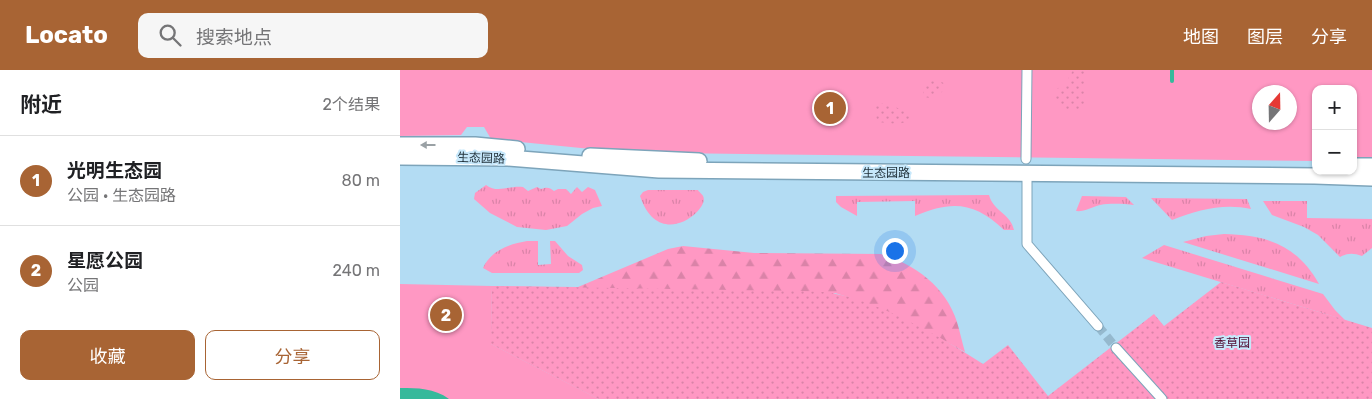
<!DOCTYPE html>
<html lang="zh">
<meta charset="utf-8">
<style>
:root{--surface:#fff;--page:#f6f6f6;--text:#202124;--muted:#757577;--line:#e0e0e0;--accent:#a86434}
body{margin:0;font-family:Rubik,"Noto Sans SC",sans-serif;background:var(--page);color:var(--text)}
.controls{position:absolute;right:15px;top:15px;display:grid;overflow:hidden;border-radius:10px;box-shadow:0 1px 4px #0004}
.controls button{width:45px;height:45px;display:grid;place-items:center;padding:0;border:0;border-bottom:1px solid var(--line);background:var(--surface);color:var(--text);font:25px sans-serif}
.compass{position:absolute;left:852px;top:15px;width:45px;height:45px;border-radius:50%;background:var(--surface);box-shadow:0 1px 4px #0004;rotate:20deg}
.you{position:absolute;left:494px;top:180px;width:18px;height:18px;margin:-12px;border:4px solid #fff;border-radius:50%;background:#1a73e8;box-shadow:0 0 0 8px #1a73e833}
.badge{display:grid;place-items:center;width:32px;height:32px;border-radius:50%;background:var(--accent);color:#fff;font-size:16px;font-weight:700}
.pin{position:absolute;translate:-50% -50%;border:2px solid #fff;box-shadow:0 1px 5px #0006}
.list{margin:0;padding:0;list-style:none}
h2{display:flex;justify-content:space-between;align-items:center;height:65px;margin:0;padding:0 20px;font-size:21px}
h2 small{font-size:16px;font-weight:400;color:var(--muted)}
.list li{display:grid;grid-template-columns:32px 1fr auto;gap:15px;align-items:center;box-sizing:border-box;height:90px;padding:0 20px;border-top:1px solid var(--line)}
.list b{display:block;font-size:19px;white-space:nowrap}
.list p{margin:0;font-size:16px;white-space:nowrap;color:var(--muted)}
.list em{font-size:16px;font-style:normal;color:var(--muted)}
.actions{display:flex;gap:10px;padding:15px 20px}
.actions a{flex:1;padding:11px 0;border:1px solid var(--accent);border-radius:10px;text-align:center;font-size:18px;color:var(--accent)}
.actions .main{background:var(--accent);color:#fff}
.icon{flex:none;width:28px;height:28px;fill:none;stroke:currentColor;stroke-width:2;stroke-linecap:round;stroke-linejoin:round}
.map{position:relative;flex:none;width:972px;height:329px;overflow:hidden}
header{display:flex;align-items:center;gap:30px;box-sizing:border-box;height:70px;padding:0 25px;background:var(--accent);color:#fff}
header strong{font-size:24px}
nav{display:flex;gap:28px;margin-inline-start:auto;font-size:18px}
.search{width:350px;height:45px;background:var(--page);display:flex;align-items:center;gap:12px;box-sizing:border-box;padding:0 18px;border-radius:10px;color:var(--muted);font-size:19px}
main{display:flex}
aside{flex:1;background:var(--surface)}
.map>svg:first-child{display:block}
.grass{fill:url(#grass-tufts)}
.forest{fill:url(#forest-firs)}
.park{fill:#ff98c3;fill-rule:evenodd}
.garden{fill:url(#garden-dots)}
.water{fill:#36b99b}
.lines{fill:none;stroke-linecap:round;stroke-linejoin:round}
.stream{stroke:#36b99b;stroke-width:4}
.pedestrian-tunnel{stroke:#95b9ce;stroke-width:9;stroke-dasharray:9 4.5;stroke-linecap:butt}
.pedestrian-casing{stroke:#7da4ba;stroke-width:11}
.tertiary-casing{stroke:#7da4ba;stroke-width:18}
.pedestrian{stroke:#fff;stroke-width:9}
.tertiary{stroke:#fff;stroke-width:15}
.oneway{fill:#9aa1a5}
.labels{text-anchor:middle;stroke-width:4;stroke-linejoin:round;paint-order:stroke}
.street-label{font-size:12px;fill:#1f2f38;stroke:#c7e8fb}
.park-label{font-size:12px;fill:#530b31;stroke:#c7e8fb}
</style>
<header>
<strong>Locato</strong>
<div class="search"><svg class="icon" aria-label="search" viewBox="0 0 24 24"><circle cx="10" cy="10" r="6"/><path d="M15 15l6 6"/></svg>搜索地点</div>
<nav><a>地图</a><a>图层</a><a>分享</a></nav>
</header>
<main>
<aside>
<h2>附近<small>2个结果</small></h2>
<ul class="list">
<li><span class="badge">1</span><div><b>光明生态园</b><p>公园 · 生态园路</p></div><em>80 m</em></li>
<li><span class="badge">2</span><div><b>星愿公园</b><p>公园</p></div><em>240 m</em></li>
</ul>
<div class="actions"><a class="main">收藏</a><a>分享</a></div>
</aside>
<div class="map">
<svg width="972" height="329" viewBox="0 0 972 329">
<defs>
<pattern id="grass-tufts" width="24" height="20" patternUnits="userSpaceOnUse" patternTransform="scale(1.25)"><rect width="24" height="20" fill="#ff98c3"/><path d="M3 7l-1-3M5 7V3M7 7l1-3M15 17l-1-3M17 17v-4M19 17l1-3" fill="none" stroke="#da83a8"/></pattern>
<pattern id="forest-firs" width="22" height="20" patternUnits="userSpaceOnUse" patternTransform="scale(1.25)"><rect width="22" height="20" fill="#ff98c3"/><path d="M5 1l3.5 6h-7zM16 11l3.5 6h-7z" fill="#da83a8"/></pattern>
<pattern id="garden-dots" width="8" height="8" patternUnits="userSpaceOnUse" patternTransform="scale(1.25)"><rect width="8" height="8" fill="#ff98c3"/><path d="M2 2h.1M6 6h.1" fill="none" stroke="#da83a8" stroke-width="1.8" stroke-linecap="round"/></pattern>
</defs>
<rect width="100%" height="100%" fill="#b3dcf3"/>
<g class="grass">
<path d="M 86,115 C 98,124 109,115 123,117 L 128,121 L 137,117 L 141,119 C 147,117 149,117 154,121 L 158,119 L 166,119 L 171,124 L 177,117 L 182,122 L 188,117 L 195,120 L 202,136 L 193,138 L 182,144 L 167,156 L 146,160 L 117,157 L 90,143 L 74,129 L 75,123 Z"/>
<path d="M 248,120 L 298,120 C 298,121 303,125 303,126 C 311,139 259,183 240,126 L 243,122 Z"/>
<path d="M 589,125 C 593,141 611,144 614,160 L 604,160 C 575,132 552,130 515,146 L 515,131 L 457,132 L 457,146 L 441,137 L 436,132 L 436,126 Z"/>
<path d="M 682,126 L 726,127 L 734,135 C 723,134 712,133 700,135 C 692,137 684,142 676,141 Z"/>
<path d="M 751,128 L 847,129 L 851,139 C 823,133 798,140 772,150 Z"/>
<path d="M 863,131 L 907,131 L 907,148 L 972,149 L 972,178 L 962,186 C 953,183 948,183 940,187 L 918,165 L 904,157 L 872,145 Z"/>
<path d="M 824,164 C 867,165 897,175 919,214 L 783,172 L 806,166 Z"/>
<path d="M 127,171 L 138,171 L 138,195 L 151,194 L 150,171 L 155,171 L 168,186 L 182,195 L 183,200 L 179,203 L 92,203 L 83,198 C 91,180 110,174 127,171 Z"/>
<path d="M 764,175 L 923,224 L 935,240 L 945,250 L 742,188 Z"/>
</g>
<path class="forest" d="M 283,176 L 354,183 L 481,184 C 515,194 546,217 557,252 C 560,262 562,272 565,282 C 523,259 482,237 435,223 L 199,329 L 91,274 L 92,216 L 178,217 L 268,179 Z"/>
<g class="park">
<path d="M 0,0 L 972,0 L 972,92 L 953,92 L 953,19 L 916,19 L 916,91 L 270,83 L 191,79 L 91,69 L 84,57 L 67,57 L 61,65 L 0,66 ZM 859,22 L 889,22 L 889,52 L 859,52 Z"/>
<path d="M 0,214 L 92,216 L 91,274 L 199,329 L 0,329 Z"/>
</g>
<g class="garden">
<path d="M 673,0 L 685,1 L 684,34 L 680,40 C 664,43 650,36 657,19 C 666,14 668,9 673,0 Z"/>
<path d="M 537,9 L 545,14 L 542,22 L 530,28 L 524,27 C 522,15 525,10 537,9 Z"/>
<path d="M 478,32 C 487,36 508,39 512,45 L 506,52 L 498,54 L 477,52 L 475,37 Z"/>
<path d="M 821,212 L 972,258 L 972,329 L 199,329 L 91,274 L 92,216 L 401,221 C 412,222 425,221 436,224 C 480,232 545,269 583,294 L 608,275 L 648,326 L 754,244 L 764,256 Z"/>
</g>
<path class="water" d="M 0,318 C 18,318 34,318 49,329 L 0,329 Z"/>
<g class="lines">
<path class="stream" d="M 772,11 L 772,0"/>
<path class="pedestrian-tunnel" d="M 698,256 L 716,278"/>
<defs>
<g id="pedestrian">
<path d="M 626,89 L 627,0"/>
<path d="M 627,109 L 627,174 L 698,256"/>
<path d="M 716,278 L 762,329"/>
</g>
<g id="tertiary">
<path d="M 0,75 L 75,75 L 117,79"/>
<path d="M 190,86 L 299,91"/>
<path d="M 0,87 L 108,88 L 259,100 L 915,106 L 972,108"/>
<path d="M 953,96 L 972,96"/>
</g>
</defs>
<use href="#pedestrian" class="pedestrian-casing"/>
<use href="#tertiary" class="tertiary-casing"/>
<use href="#pedestrian" class="pedestrian"/>
<use href="#tertiary" class="tertiary"/>
</g>
<defs><path id="oneway-solid" d="M-6-.8H1V-3.2L6.5 0L1 3.2V.8H-6Z" transform="scale(1.25)"/></defs>
<use class="oneway" href="#oneway-solid" transform="translate(28 75) rotate(180)"/>
<g class="labels">
<g class="street-label">
<text transform="translate(81 88) rotate(2)" y="4">生态园路</text>
<text x="486" y="107">生态园路</text>
</g>
<g class="park-label">
<text x="832" y="277">香草园</text>
</g>
</g>
</svg>
<div class="controls">
<button>+</button>
<button>−</button>
</div>
<svg class="compass" viewBox="-18 -18 36 36"><path d="M0-13l5 13h-10z" fill="#e53935"/><path d="M0 13l5-13h-10z" fill="#757577"/></svg>
<div class="you"></div>
<div class="pin badge" style="left:430px;top:38px">1</div>
<div class="pin badge" style="left:46px;top:245px">2</div>
</div>
</main>
